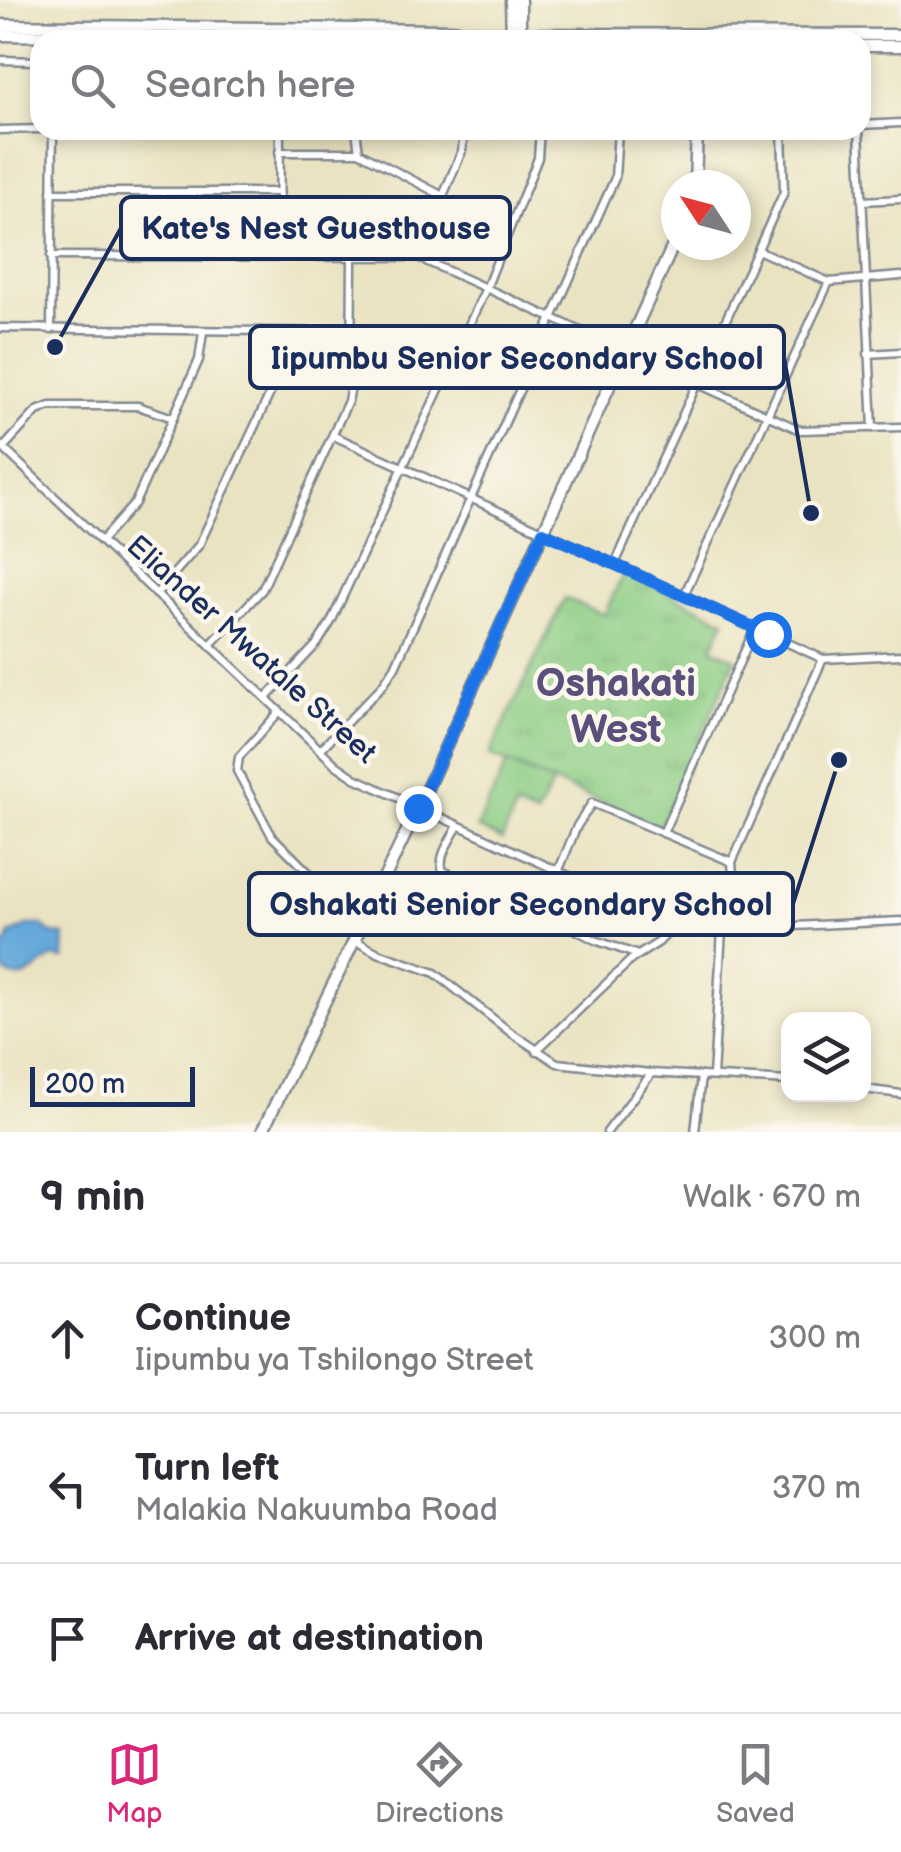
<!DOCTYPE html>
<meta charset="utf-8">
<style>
:root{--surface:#fff;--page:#f7f7f7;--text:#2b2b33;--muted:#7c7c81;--line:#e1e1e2;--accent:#db2777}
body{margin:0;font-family:"Balsamiq Sans",sans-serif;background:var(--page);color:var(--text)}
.controls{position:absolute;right:30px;bottom:30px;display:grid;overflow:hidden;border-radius:20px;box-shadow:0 5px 15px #0003}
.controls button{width:90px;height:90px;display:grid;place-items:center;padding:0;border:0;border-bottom:2px solid var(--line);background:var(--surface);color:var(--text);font:50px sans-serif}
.compass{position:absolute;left:661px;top:170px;width:90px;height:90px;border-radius:50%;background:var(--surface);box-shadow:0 5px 15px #0003;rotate:306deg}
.scale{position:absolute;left:30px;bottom:25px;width:165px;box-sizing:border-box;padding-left:10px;border:5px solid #1b2f5e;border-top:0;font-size:28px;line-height:35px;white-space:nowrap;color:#1b2f5e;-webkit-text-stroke:8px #fbf7ec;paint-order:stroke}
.stop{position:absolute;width:30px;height:30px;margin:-22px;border:8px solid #1a73e8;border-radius:50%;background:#fff}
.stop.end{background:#1a73e8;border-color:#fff;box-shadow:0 2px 10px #0008}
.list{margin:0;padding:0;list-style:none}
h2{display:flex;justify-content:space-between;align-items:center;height:130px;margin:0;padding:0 40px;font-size:42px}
h2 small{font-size:32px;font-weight:400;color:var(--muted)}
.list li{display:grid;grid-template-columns:65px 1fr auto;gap:30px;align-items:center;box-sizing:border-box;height:150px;padding:0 40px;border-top:2px solid var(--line)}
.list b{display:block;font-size:38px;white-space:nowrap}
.list p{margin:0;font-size:32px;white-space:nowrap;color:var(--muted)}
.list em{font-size:32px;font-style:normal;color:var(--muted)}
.icon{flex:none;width:55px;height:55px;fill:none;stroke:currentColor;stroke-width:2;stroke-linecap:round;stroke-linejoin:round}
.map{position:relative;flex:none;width:901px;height:1132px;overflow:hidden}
.search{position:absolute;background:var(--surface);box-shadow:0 5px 15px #0003;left:30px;right:30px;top:30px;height:110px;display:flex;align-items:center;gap:25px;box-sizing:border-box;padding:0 35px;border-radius:30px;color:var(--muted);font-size:38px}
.sheet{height:580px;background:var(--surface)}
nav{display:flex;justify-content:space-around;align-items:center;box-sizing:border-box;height:140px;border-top:2px solid var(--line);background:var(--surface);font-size:28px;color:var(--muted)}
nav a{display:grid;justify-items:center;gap:5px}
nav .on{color:var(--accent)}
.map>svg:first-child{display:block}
.grass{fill:#8dcd84;stroke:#547e71;stroke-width:2.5}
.park{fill:url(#park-tufts);stroke:#547e71;stroke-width:2.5}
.water{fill:#65a9da;stroke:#406c9c;stroke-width:2.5}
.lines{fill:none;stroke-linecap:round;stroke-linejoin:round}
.street-casing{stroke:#828990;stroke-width:11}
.primary-casing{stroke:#828990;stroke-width:15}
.street{stroke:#fff;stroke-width:6}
.primary{stroke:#fff;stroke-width:10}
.route{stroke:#1a73e8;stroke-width:12}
.labels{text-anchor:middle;stroke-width:9;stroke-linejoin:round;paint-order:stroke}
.street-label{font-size:30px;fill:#1b2f5e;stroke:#fbf7ec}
.district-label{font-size:40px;font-weight:bold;fill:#5a507b;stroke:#fbf7ec}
.leader{fill:none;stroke:#1b2f5e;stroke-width:4}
.callout-dot{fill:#1b2f5e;stroke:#fbf7ec;stroke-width:4}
.callout{fill:#fbf7ec;stroke:#1b2f5e;stroke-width:4}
.callout-label{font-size:32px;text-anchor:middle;font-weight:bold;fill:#1b2f5e}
</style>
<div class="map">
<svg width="901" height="1132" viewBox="0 0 901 1132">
<defs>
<pattern id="park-tufts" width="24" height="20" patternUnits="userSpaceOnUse" patternTransform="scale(2.5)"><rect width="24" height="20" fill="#8dcd84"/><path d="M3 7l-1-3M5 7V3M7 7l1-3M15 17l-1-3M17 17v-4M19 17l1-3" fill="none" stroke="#79b074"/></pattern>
</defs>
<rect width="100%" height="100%" fill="#fbf7ec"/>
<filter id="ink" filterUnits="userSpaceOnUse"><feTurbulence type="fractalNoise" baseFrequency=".01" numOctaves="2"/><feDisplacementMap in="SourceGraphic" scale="20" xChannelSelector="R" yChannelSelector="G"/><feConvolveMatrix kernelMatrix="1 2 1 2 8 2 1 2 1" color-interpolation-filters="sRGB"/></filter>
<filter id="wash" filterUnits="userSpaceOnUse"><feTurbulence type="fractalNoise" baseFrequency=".0048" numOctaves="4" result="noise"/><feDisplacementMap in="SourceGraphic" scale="40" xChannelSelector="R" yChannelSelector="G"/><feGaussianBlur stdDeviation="2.25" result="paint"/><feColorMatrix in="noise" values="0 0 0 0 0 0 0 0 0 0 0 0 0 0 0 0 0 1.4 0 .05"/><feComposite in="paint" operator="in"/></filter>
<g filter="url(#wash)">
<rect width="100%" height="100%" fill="#eae3c1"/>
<path class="grass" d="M 507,763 L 553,782 L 536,816 L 516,807 L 502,840 L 477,828 Z"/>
<path class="park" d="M 624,572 L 725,620 L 712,648 L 736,659 L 660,827 L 489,755 L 565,598 L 604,615 Z"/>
<path class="water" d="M 30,925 L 42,925 L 52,934 L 65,935 L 64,959 L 53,957 C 33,969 26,987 2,971 L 0,949 L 9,941 L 10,934 Z"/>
</g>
<g filter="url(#ink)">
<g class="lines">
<defs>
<g id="street">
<path d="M 0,60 L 40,61"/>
<path d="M 861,125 L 901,123"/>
<path d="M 0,130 L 40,129"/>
<path d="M 218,130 L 260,130"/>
<path d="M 356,130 L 359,152 L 443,196"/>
<path d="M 859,130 L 873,428"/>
<path d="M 279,152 L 359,152"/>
<path d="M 52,192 L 278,192"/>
<path d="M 862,201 L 901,199"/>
<path d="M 760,251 L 829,282"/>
<path d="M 51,256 L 417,257 L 800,430 L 901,427"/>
<path d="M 279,257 L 280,130"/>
<path d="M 417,257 L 462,151 L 464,130"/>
<path d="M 0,328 L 350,332"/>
<path d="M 51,330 L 53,130"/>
<path d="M 868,354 L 901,352"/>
<path d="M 334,436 L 823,659 L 901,655"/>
<path d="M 0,445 L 336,765 L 355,778 L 689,931 L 901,921"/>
<path d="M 3,448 L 37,411 L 50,406 L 138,406 L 173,418"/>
<path d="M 101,541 L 135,503 L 199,360 L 203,332"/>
<path d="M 615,564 L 784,192 L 782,130"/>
<path d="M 156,594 L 199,545 L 274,385 L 278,333"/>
<path d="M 684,595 L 829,282 L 901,276"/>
<path d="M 210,645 L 262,590 L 348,401 L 351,387 L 352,257"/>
<path d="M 266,698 L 317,644 L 331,622 L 487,286 L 538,158 L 540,130"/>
<path d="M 280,711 L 239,757 L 237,771 L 272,836 L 310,874 L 320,891 L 363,922"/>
<path d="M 320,750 L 382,686 L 395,667 L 615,178 L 618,130"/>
<path d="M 458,826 C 451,839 437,857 443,871 L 546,914 L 595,940 L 638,955"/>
<path d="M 732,862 L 663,833 L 755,628"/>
<path d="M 558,872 L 577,826 L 592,803 L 663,833"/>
<path d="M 553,918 L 571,878"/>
<path d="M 737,929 L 732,862 L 823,659"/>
<path d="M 354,940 L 378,953 L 435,973 L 510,1032 L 557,1063 L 651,1073 L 788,1081"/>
<path d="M 536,1051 L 632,959 L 659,942 L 675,925"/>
<path d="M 713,1076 L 722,930"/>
<path d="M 864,1089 L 901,1094"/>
<path d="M 607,1132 L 651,1074"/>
<path d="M 695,1132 L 701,1076"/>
</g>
<g id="primary">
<path d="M 511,0 L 512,39"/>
<path d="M 520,0 L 520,39"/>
<path d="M 0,25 L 450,30 L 511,34 L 901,35"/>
<path d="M 0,35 L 326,40"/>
<path d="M 861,46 L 901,46"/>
<path d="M 695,185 L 697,130"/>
<path d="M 262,1132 L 418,808 L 676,239"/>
</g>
</defs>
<use href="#street" class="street-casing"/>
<use href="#primary" class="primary-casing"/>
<use href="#street" class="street"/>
<use href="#primary" class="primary"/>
</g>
</g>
<g class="lines" filter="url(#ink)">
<path class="route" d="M 418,808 L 543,532 L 768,634"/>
</g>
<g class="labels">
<g class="street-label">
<text transform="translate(252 649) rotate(42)" y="10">Eliander Mwatale Street</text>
</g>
<g class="district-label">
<text x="616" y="696">Oshakati<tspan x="616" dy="46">West</tspan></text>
</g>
</g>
<path class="leader" d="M55 347L121 228M811 513L784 357M839 760L793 904"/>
<g class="callout-dot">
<circle cx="55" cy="347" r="10"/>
<circle cx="811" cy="513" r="10"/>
<circle cx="839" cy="760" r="10"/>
</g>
<g class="callout">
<rect x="121" y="197" width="389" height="62" rx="10"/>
<rect x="250" y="326" width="534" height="62" rx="10"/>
<rect x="249" y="873" width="544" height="62" rx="10"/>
</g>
<g class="callout-label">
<text x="316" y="239">Kate's Nest Guesthouse</text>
<text x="517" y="369">Iipumbu Senior Secondary School</text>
<text x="521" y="915">Oshakati Senior Secondary School</text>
</g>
</svg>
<div class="controls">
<button><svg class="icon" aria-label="layers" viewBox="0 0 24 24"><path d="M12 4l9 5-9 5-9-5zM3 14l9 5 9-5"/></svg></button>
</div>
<svg class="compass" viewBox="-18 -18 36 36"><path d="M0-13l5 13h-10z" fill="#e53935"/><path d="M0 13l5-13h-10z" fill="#7c7c81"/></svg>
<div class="scale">200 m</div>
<div class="stop" style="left:768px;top:634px"></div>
<div class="stop end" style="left:418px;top:808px"></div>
<div class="search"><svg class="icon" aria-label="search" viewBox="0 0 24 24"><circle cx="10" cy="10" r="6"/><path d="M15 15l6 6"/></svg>Search here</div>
</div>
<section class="sheet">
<h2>9 min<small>Walk · 670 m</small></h2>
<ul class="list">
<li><svg class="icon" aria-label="ahead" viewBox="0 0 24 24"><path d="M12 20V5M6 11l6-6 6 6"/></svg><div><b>Continue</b><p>Iipumbu ya Tshilongo Street</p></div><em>300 m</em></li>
<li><svg class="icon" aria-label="left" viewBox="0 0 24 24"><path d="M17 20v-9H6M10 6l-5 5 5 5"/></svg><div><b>Turn left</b><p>Malakia Nakuumba Road</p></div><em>370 m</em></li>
<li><svg class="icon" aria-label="arrive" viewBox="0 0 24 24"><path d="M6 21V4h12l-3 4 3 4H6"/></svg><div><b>Arrive at destination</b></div></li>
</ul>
</section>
<nav>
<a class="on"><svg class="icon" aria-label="map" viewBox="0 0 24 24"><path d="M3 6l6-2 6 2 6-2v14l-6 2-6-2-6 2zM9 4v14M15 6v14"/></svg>Map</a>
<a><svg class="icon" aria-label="directions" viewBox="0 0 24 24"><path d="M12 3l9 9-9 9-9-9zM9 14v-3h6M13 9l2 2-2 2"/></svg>Directions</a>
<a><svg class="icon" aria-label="saved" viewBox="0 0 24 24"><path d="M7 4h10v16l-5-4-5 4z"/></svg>Saved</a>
</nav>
